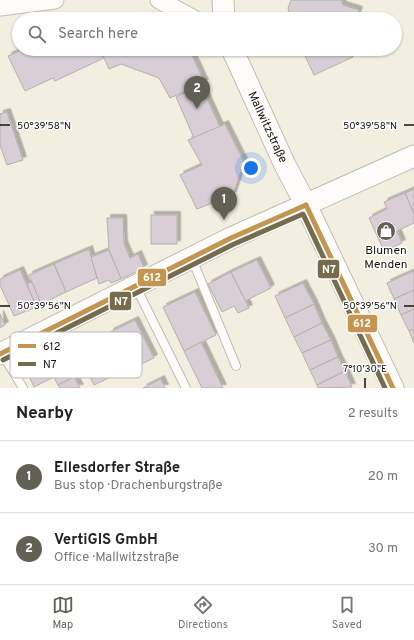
<!DOCTYPE html>
<meta charset="utf-8">
<style>
:root{--surface:#fff;--page:#f6f6f6;--text:#222;--muted:#767676;--line:#e0e0e0;--accent:#626055}
body{margin:0;font-family:Overpass,sans-serif;background:var(--page);color:var(--text)}
.you{position:absolute;left:251px;top:168px;width:14px;height:14px;margin:-10px;border:3px solid #fff;border-radius:50%;background:#1a73e8;box-shadow:0 0 0 6px #1a73e833}
.badge{display:grid;place-items:center;width:26px;height:26px;border-radius:50%;background:var(--accent);color:#fff;font-size:13px;font-weight:700}
.pin{position:absolute;translate:-50% -33px;filter:drop-shadow(0 1px 2px #0008)}
.pin::after{content:'';position:absolute;top:21px;width:14px;height:12px;background:inherit;clip-path:polygon(0 0,100% 0,50% 100%)}
.list{margin:0;padding:0;list-style:none}
h2{display:flex;justify-content:space-between;align-items:center;height:52px;margin:0;padding:0 16px;font-size:17px}
h2 small{font-size:13px;font-weight:400;color:var(--muted)}
.list li{display:grid;grid-template-columns:26px 1fr auto;gap:12px;align-items:center;box-sizing:border-box;height:72px;padding:0 16px;border-top:1px solid var(--line)}
.list b{display:block;font-size:15px;white-space:nowrap}
.list p{margin:0;font-size:13px;white-space:nowrap;color:var(--muted)}
.list em{font-size:13px;font-style:normal;color:var(--muted)}
.icon{flex:none;width:22px;height:22px;fill:none;stroke:currentColor;stroke-width:2;stroke-linecap:round;stroke-linejoin:round}
.map{position:relative;flex:none;width:414px;height:388px;overflow:hidden}
.search{position:absolute;background:var(--surface);box-shadow:0 1px 3px #0004;left:12px;right:12px;top:12px;height:44px;display:flex;align-items:center;gap:10px;box-sizing:border-box;padding:0 14px;border-radius:22px;color:var(--muted);font-size:15px}
.sheet{height:196px;background:var(--surface)}
nav{display:flex;justify-content:space-around;align-items:center;box-sizing:border-box;height:56px;border-top:1px solid var(--line);background:var(--surface);font-size:11px;color:var(--muted)}
nav a{display:grid;justify-items:center;gap:2px}
nav .on{color:var(--accent)}
.map>svg:first-child{display:block}
.building{fill:#d9ced6;stroke:#b4b0ad;filter:url(#shadow)}
.lines{fill:none;stroke-linecap:round;stroke-linejoin:round}
.service-casing{stroke:#c0bdb2;stroke-width:10}
.minor-casing{stroke:#c0bdb2;stroke-width:19}
.tertiary-casing{stroke:#c0bdb2;stroke-width:23}
.service{stroke:#fdfcfa;stroke-width:8}
.minor{stroke:#fdfcfa;stroke-width:17}
.tertiary{stroke:#fdfcfa;stroke-width:21}
.bus-1-casing{stroke:#fff;stroke-width:8}
.bus-2-casing{stroke:#fff;stroke-width:8}
.bus-1{stroke:#c39550;stroke-width:5}
.bus-2{stroke:#766b4c;stroke-width:5}
.ticks{fill:none;stroke:#15130a;stroke-width:1.5}
.labels{text-anchor:middle;stroke-width:3;stroke-linejoin:round;paint-order:stroke}
.street-label{font-size:12px;fill:#15130a;stroke:#fff}
.poi-label{font-size:12px;fill:#15130a;stroke:#fff}
.key{fill:#fff;stroke:#b9b8b6;stroke-width:1}
.key-label{font-size:11px;fill:#15130a}
.ticks-label{font-size:10px;text-anchor:middle;fill:#15130a;stroke:#fff;stroke-width:3;stroke-linejoin:round;paint-order:stroke}
.line-badge{stroke:#fff;stroke-width:1.5}
.badge-label{font-size:11px;text-anchor:middle;font-weight:bold;fill:#fff}
</style>
<div class="map">
<svg width="414" height="388" viewBox="0 0 414 388">
<defs>
<filter id="shadow"><feDropShadow dx="3.5" dy="-3.5" stdDeviation="0" flood-color="#0004"/></filter>
</defs>
<rect width="100%" height="100%" fill="#f2eee0"/>
<g class="building">
<path d="M 291,0 L 341,0 L 343,5 L 359,10 L 356,19 L 291,19 L 288,8 Z"/>
<path d="M 24,49 L 100,49 L 104,58 L 55,81 L 53,78 L 25,91 L 8,56 Z"/>
<path d="M 100,49 L 189,49 L 205,83 L 170,98 L 159,78 L 121,64 L 109,69 Z"/>
<path d="M 302,49 L 350,49 L 353,57 L 314,75 Z"/>
<path d="M 201,85 L 220,127 L 194,138 L 176,97 Z"/>
<path d="M 7,112 L 23,160 L 7,165 L 0,145 L 0,114 Z"/>
<path d="M 225,124 L 244,162 L 233,195 L 197,209 L 180,175 L 202,165 L 188,140 Z"/>
<path d="M 414,189 L 414,214 L 405,193 Z"/>
<path d="M 405,193 L 414,214 L 414,223 L 397,231 L 402,243 L 384,251 L 369,218 L 387,209 L 384,202 Z"/>
<rect x="151" y="215" width="26" height="29"/>
<path d="M 107,218 L 123,218 L 124,244 L 130,258 L 138,254 L 144,268 L 121,279 L 109,250 Z"/>
<path d="M 89,249 L 97,278 L 66,292 L 54,264 Z"/>
<path d="M 109,250 L 121,279 L 111,283 L 109,280 L 99,284 L 91,257 Z"/>
<path d="M 257,260 L 271,288 L 245,301 L 231,272 Z"/>
<path d="M 54,264 L 66,292 L 41,304 L 29,275 Z"/>
<path d="M 20,270 L 37,307 L 14,316 L 0,285 L 0,279 Z"/>
<path d="M 414,271 L 414,290 L 394,299 L 387,283 Z"/>
<path d="M 231,272 L 249,308 L 238,313 L 234,306 L 222,312 L 208,284 Z"/>
<path d="M 32,282 L 41,304 L 36,306 L 27,284 Z"/>
<path d="M 303,283 L 314,304 L 285,318 L 275,296 Z"/>
<path d="M 414,290 L 414,309 L 401,315 L 394,299 Z"/>
<path d="M 195,292 L 216,335 L 184,351 L 163,307 Z"/>
<path d="M 314,304 L 322,323 L 294,337 L 285,318 Z"/>
<path d="M 414,309 L 414,329 L 409,331 L 401,315 Z"/>
<path d="M 0,314 L 5,325 L 0,328 Z"/>
<path d="M 135,320 L 154,358 L 129,370 L 110,332 Z"/>
<path d="M 322,323 L 331,340 L 302,353 L 294,337 Z"/>
<path d="M 414,329 L 414,343 L 409,331 Z"/>
<path d="M 331,340 L 338,357 L 310,370 L 302,353 Z"/>
<path d="M 98,341 L 115,375 L 94,385 L 77,352 Z"/>
<path d="M 201,342 L 223,388 L 202,388 L 184,351 Z"/>
<path d="M 76,350 L 87,371 L 58,385 L 47,364 Z"/>
<path d="M 43,355 L 54,377 L 34,387 L 24,365 Z"/>
<path d="M 338,357 L 345,371 L 317,385 L 310,370 Z"/>
<path d="M 345,371 L 352,387 L 318,388 L 317,385 Z"/>
<path d="M 74,377 L 80,388 L 60,388 L 58,385 Z"/>
<path d="M 161,379 L 165,388 L 143,388 Z"/>
</g>
<g class="lines">
<defs>
<g id="service">
<path d="M 192,259 L 236,366"/>
<path d="M 136,287 L 186,388"/>
<path d="M 2,353 L 23,388"/>
</g>
<g id="minor">
<path d="M 159,0 L 194,19"/>
<path d="M 0,7 L 55,0"/>
</g>
<g id="tertiary">
<path d="M 223,0 L 224,19"/>
<path d="M 232,49 L 285,165 L 306,205 L 393,388"/>
<path d="M 0,354 L 231,238 L 414,156"/>
</g>
</defs>
<use href="#service" class="service-casing"/>
<use href="#minor" class="minor-casing"/>
<use href="#tertiary" class="tertiary-casing"/>
<use href="#service" class="service"/>
<use href="#minor" class="minor"/>
<use href="#tertiary" class="tertiary"/>
<defs>
<g id="bus-1">
<path d="M 306,205 L 393,388"/>
<path d="M 0,354 L 231,238 L 306,205"/>
</g>
<path id="bus-2" d="M 3,360 L 234,244 L 303,214 L 385,388"/>
</defs>
<use href="#bus-1" class="bus-1-casing"/>
<use href="#bus-2" class="bus-2-casing"/>
<use href="#bus-1" class="bus-1"/>
<use href="#bus-2" class="bus-2"/>
</g>
<path class="ticks" d="M 0,125 L 10,125M 404,125 L 414,125M 0,306 L 10,306M 404,306 L 414,306M 365,378 L 365,388"/>
<defs>
<symbol id="shop-disc" viewBox="-11 -11 22 22"><circle r="9.5" fill="#626055" stroke="#fff"/><path d="M-5-2.5h2.3a2.7 3.5 0 0 1 5.4 0H5L5.5 6h-11ZM-1.5-2.5h3a1.5 2.3 0 0 0-3 0Z" fill="#fff"/></symbol>
</defs>
<g fill-rule="evenodd">
<use href="#shop-disc" x="375" y="220" width="22" height="22"/>
</g>
<g class="labels">
<g class="street-label">
<text transform="translate(268 127) rotate(65)" y="4">Mallwitzstraße</text>
</g>
<g class="poi-label">
<text x="386" y="254">Blumen<tspan x="386" dy="14">Menden</tspan></text>
</g>
</g>
<rect x="10" y="332" width="132" height="46" rx="6" class="key"/>
<rect x="18" y="344" width="18" height="4" fill="#c39550"/>
<rect x="18" y="362" width="18" height="4" fill="#766b4c"/>
<g class="key-label">
<text x="43" y="350">612</text>
<text x="43" y="368">N7</text>
</g>
<g class="ticks-label">
<text x="44" y="129">50°39'58"N</text>
<text x="370" y="129">50°39'58"N</text>
<text x="44" y="309">50°39'56"N</text>
<text x="370" y="309">50°39'56"N</text>
<text x="365" y="372">7°10'30"E</text>
</g>
<g class="line-badge">
<rect x="317" y="259" width="23" height="20" rx="4" fill="#766b4c"/>
<rect x="137" y="268" width="30" height="19" rx="4" fill="#c39550"/>
<rect x="109" y="291" width="23" height="20" rx="4" fill="#766b4c"/>
<rect x="347" y="314" width="31" height="19" rx="4" fill="#c39550"/>
</g>
<g class="badge-label">
<text x="329" y="273">N7</text>
<text x="152" y="281">612</text>
<text x="121" y="305">N7</text>
<text x="362" y="327">612</text>
</g>
</svg>
<div class="you"></div>
<div class="pin badge" style="left:224px;top:220px">1</div>
<div class="pin badge" style="left:197px;top:109px">2</div>
<div class="search"><svg class="icon" aria-label="search" viewBox="0 0 24 24"><circle cx="10" cy="10" r="6"/><path d="M15 15l6 6"/></svg>Search here</div>
</div>
<section class="sheet">
<h2>Nearby<small>2 results</small></h2>
<ul class="list">
<li><span class="badge">1</span><div><b>Ellesdorfer Straße</b><p>Bus stop · Drachenburgstraße</p></div><em>20 m</em></li>
<li><span class="badge">2</span><div><b>VertiGIS GmbH</b><p>Office · Mallwitzstraße</p></div><em>30 m</em></li>
</ul>
</section>
<nav>
<a class="on"><svg class="icon" aria-label="map" viewBox="0 0 24 24"><path d="M3 6l6-2 6 2 6-2v14l-6 2-6-2-6 2zM9 4v14M15 6v14"/></svg>Map</a>
<a><svg class="icon" aria-label="directions" viewBox="0 0 24 24"><path d="M12 3l9 9-9 9-9-9zM9 14v-3h6M13 9l2 2-2 2"/></svg>Directions</a>
<a><svg class="icon" aria-label="saved" viewBox="0 0 24 24"><path d="M7 4h10v16l-5-4-5 4z"/></svg>Saved</a>
</nav>
